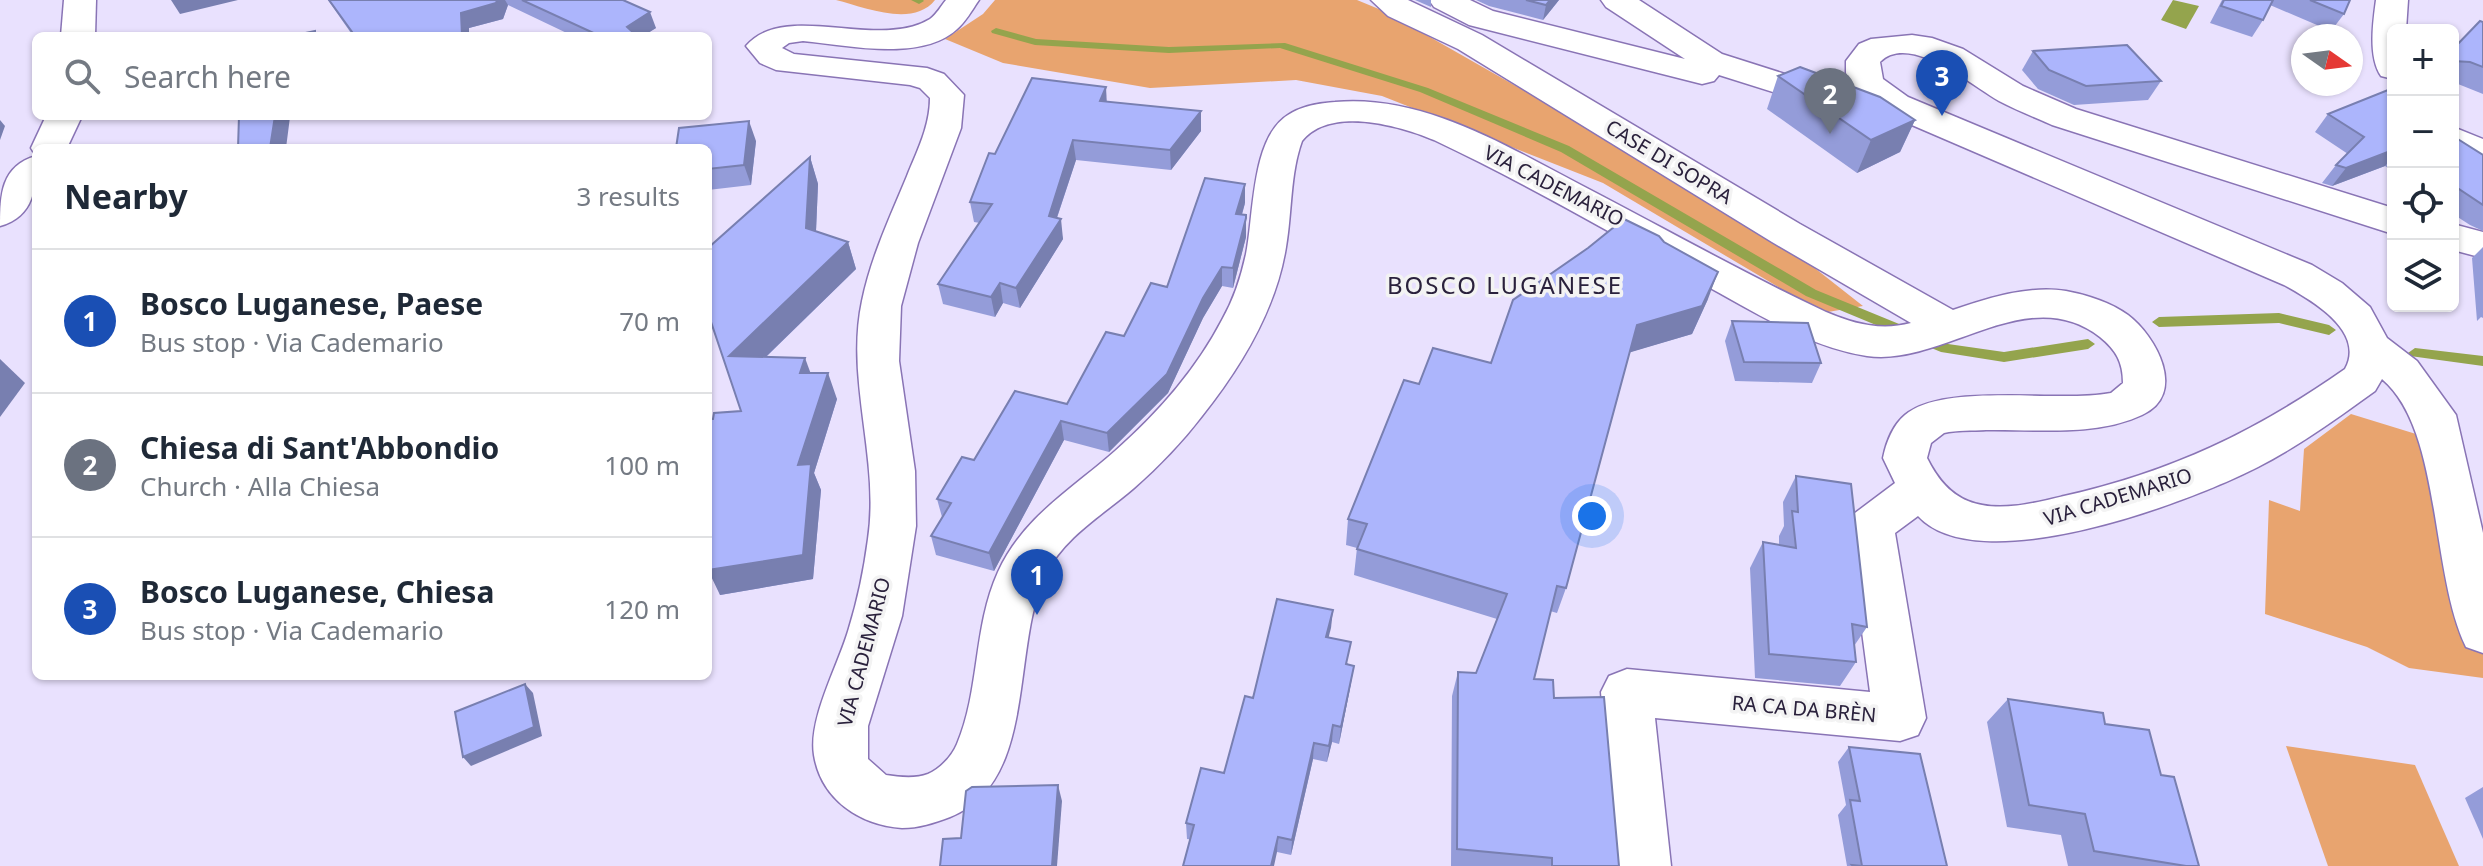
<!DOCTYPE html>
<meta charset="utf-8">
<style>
:root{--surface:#fff;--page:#f2f2f3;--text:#1f2937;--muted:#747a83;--line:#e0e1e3;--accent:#0f766e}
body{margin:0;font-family:"Noto Sans",sans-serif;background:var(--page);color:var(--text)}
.controls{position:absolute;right:24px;top:24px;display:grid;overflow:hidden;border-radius:12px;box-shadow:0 2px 6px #0004}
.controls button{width:72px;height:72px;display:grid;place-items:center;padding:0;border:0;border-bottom:2px solid var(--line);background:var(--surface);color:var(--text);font:40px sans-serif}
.compass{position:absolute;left:2291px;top:24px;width:72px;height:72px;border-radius:50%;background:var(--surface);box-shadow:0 2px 6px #0004;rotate:104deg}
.you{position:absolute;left:1592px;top:516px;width:28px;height:28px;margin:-20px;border:6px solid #fff;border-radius:50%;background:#1a73e8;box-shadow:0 0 0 12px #1a73e833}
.badge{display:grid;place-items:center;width:52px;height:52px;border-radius:50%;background:var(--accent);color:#fff;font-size:26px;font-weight:700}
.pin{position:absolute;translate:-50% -66px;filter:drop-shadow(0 2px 4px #0008)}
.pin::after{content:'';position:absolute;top:42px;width:28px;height:24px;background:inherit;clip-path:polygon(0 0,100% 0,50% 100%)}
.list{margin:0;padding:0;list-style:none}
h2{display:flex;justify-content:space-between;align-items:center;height:104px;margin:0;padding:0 32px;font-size:34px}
h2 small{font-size:26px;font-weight:400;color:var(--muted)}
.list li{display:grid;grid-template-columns:52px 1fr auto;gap:24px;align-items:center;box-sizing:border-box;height:144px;padding:0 32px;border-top:2px solid var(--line)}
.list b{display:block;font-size:30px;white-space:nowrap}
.list p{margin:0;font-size:26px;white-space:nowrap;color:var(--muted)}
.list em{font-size:26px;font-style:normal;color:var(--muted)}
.icon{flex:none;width:44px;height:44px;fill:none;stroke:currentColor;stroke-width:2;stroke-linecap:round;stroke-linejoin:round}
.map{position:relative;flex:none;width:2483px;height:866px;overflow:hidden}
.search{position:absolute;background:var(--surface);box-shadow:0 2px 6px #0004;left:32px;top:32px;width:680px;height:88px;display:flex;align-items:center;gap:20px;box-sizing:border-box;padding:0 28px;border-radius:12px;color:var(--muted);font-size:30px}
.panel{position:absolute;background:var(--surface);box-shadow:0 2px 6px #0004;left:32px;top:144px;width:680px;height:536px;border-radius:12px}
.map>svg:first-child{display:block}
.green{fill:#e8a46f}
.water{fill:#94a44d}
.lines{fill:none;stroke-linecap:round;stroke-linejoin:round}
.stream{fill:#94a44d;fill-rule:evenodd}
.minor-casing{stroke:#8974b5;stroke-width:3}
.minor{fill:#fff;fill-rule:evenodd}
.wall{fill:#949cd9}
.shaded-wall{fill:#787fb0}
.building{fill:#acb5fc;stroke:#787fb0;stroke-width:2}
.labels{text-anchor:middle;stroke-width:7;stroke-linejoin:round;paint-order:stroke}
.street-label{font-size:20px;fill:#2a213c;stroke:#f3f3f3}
.quarter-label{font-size:24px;letter-spacing:2px;fill:#2a213c;stroke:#f3f3f3}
</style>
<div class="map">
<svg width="2483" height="866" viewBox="0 0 2483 866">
<rect width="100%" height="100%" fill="#e9e1fe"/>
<g class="green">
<path d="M 836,0 L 935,0 C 913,28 864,7 836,0 Z"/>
<path d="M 995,0 L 1357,0 L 1386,12 L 1709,196 L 1779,240 L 1863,306 L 1822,313 L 1603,183 L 1382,96 L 1296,80 L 1150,88 L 1003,63 L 945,39 L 983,14 Z"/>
<path d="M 2351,414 L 2442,442 L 2483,632 L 2483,678 L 2409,668 L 2367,647 L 2265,614 L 2269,500 L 2300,511 L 2304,449 Z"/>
<path d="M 2286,746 L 2415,765 L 2459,866 L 2328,866 Z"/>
</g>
<path class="water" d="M 2173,0 L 2199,6 L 2186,29 L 2161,20 Z"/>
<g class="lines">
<g class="stream">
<path d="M 911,0 L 923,0 L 924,1 L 919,4 Z"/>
<path d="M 996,28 L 1036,39 L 1169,47 L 1285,43 L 1428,88 L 1569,146 L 1816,290 L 1948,344 L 2004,352 L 2088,339 L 2095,344 L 2088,349 L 2004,362 L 1941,352 L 1806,296 L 1561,152 L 1420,92 L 1280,48 L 1169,53 L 1035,45 L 992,33 L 991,31 Z"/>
<path d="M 2279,313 L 2329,325 L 2336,330 L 2329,335 L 2279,323 L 2159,327 L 2152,322 L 2159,317 Z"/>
<path d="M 2415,348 L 2483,356 L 2483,366 L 2410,356 L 2408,353 Z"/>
</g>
<defs>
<g id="minor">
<path d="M 64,0 L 96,0 L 95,36 L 61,36 Z"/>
<path d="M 946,0 L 979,0 C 972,10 965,23 956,30 C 920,62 846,45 803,41 L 789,43 L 782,48 L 794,54 L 927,68 L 944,74 L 964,95 L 961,128 L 918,243 L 901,306 L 899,361 L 915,471 L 916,526 L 902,616 L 868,726 L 868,759 L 886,775 C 899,777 915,779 928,774 C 940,769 952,756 957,744 C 980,690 973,627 998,572 C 1023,517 1071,490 1115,451 C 1157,414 1196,370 1222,320 C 1234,299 1241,277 1246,254 C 1254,215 1251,138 1288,115 C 1301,106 1320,103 1335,102 C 1423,94 1506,146 1581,185 C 1662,227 1743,273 1826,312 C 1854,324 1881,331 1911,323 L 1772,242 L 1458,49 L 1388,16 L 1371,0 L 1408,0 L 1482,35 L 1800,224 L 1953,310 C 1988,298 2028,285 2066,291 C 2087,295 2110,302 2128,315 C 2156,336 2188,394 2142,415 C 2096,437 2035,429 1986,430 C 1972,431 1957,430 1944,433 L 1931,443 L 1927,458 C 1936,476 1948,493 1968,501 C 1997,513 2035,503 2064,496 C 2171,472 2255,432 2345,369 C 2366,331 2311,300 2284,285 L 1884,113 L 1856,91 L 1846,73 L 1846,61 L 1859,44 L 1871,39 L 1912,35 L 1932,38 L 1963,49 L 2023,86 L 2076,109 L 2393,208 L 2393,234 L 2052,125 C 2034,117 2016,110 1999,101 C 1972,86 1910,32 1880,62 L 1883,79 L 1908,97 L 2312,265 L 2342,283 L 2370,307 L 2387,338 L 2417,361 L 2456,415 L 2483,533 L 2483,653 L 2466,647 C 2430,573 2442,429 2382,379 L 2375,391 L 2361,401 C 2328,425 2295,448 2258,467 C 2190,502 1979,582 1918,516 L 1895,533 L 1926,718 L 1918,735 L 1900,741 L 1655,718 L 1671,866 L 1615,866 L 1601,692 L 1609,676 L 1627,669 L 1870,692 L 1848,526 L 1855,513 L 1895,483 L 1883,458 C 1886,443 1893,425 1905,415 C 1944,382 2058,403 2111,393 L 2123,383 C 2123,362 2116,350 2100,337 C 2027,280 1944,367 1867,356 C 1808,347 1753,311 1701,283 C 1613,234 1525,183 1434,140 C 1398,125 1330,106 1302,141 C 1290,174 1292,213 1286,247 C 1276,310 1241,367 1202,416 C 1182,442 1159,466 1134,488 C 1104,514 1064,537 1046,574 C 1010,646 1039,782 950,817 C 934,823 919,828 902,828 C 859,825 821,799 814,755 C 808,718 839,664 849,628 C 858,599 864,569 868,539 C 880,459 845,380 862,301 C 871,257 890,217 907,176 C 917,151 930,126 930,98 L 920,88 L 910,85 L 776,70 L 760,63 L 746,46 C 785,0 878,51 930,19 C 937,14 941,6 946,0 Z"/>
<path d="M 1429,0 L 1470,0 L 1493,11 L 1685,59 L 1606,7 L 1601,0 L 1639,0 L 1722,54 L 1845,93 L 1850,100 L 1845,107 L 1833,111 L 1719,75 L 1714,81 L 1702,84 L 1469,25 L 1434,7 Z"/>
<path d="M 2376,0 L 2408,0 L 2406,30 L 2393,30 L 2393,79 L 2381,76 C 2368,57 2373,22 2376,0 Z"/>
<path d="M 46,116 L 82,116 L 67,148 L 36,148 L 36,156 L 31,148 Z"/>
<path d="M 2453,127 L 2483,139 L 2483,165 L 2453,153 Z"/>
<path d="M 36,156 C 36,187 35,216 0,226 C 0,195 1,166 36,156 Z"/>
<path d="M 2453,224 L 2483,232 L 2483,258 L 2453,250 Z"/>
</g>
</defs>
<use href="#minor" class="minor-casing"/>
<use href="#minor" class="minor"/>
</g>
<g class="wall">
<path d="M 328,0 L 623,0 L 656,28 L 643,36 L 573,36 L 508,5 L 503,19 L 469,28 L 469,36 L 353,36 Z"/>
<path d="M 1415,0 L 1431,0 L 1431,7 Z"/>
<path d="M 1476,0 L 1559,0 L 1543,20 L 1489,6 Z"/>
<path d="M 2222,0 L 2350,0 L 2344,14 L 2331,31 L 2270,5 L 2263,20 L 2252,37 L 2210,23 Z"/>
<path d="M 2483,22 L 2483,94 L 2453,82 L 2453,49 Z"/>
<path d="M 2033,51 L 2161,81 L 2148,100 L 2074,105 L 2038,89 L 2022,70 Z"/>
<path d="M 1778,76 L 1915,120 L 1900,152 L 1857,173 L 1767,109 Z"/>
<path d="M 2393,97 L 2393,171 L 2385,166 L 2332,186 L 2322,183 L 2336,165 L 2348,154 L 2315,132 L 2328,114 Z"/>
<path d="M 1107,102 L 1201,111 L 1201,131 L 1171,170 L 1076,160 L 1057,218 L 1063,239 L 1020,308 L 1003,303 L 995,317 L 943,304 L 938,284 L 980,223 L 974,222 L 970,202 L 995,154 Z"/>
<path d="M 2453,136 L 2483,155 L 2483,231 L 2470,225 L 2453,214 Z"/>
<path d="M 756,141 L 751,185 L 708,190 L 708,148 Z"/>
<path d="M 810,157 L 818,184 L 816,231 L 848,242 L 856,269 L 766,357 L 811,373 L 837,399 L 814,473 L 821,490 L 813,579 L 720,595 L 709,535 L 708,535 L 708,419 L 741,411 Z"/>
<path d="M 1245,203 L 1242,215 L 1246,237 L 1233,288 L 1222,286 L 1203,318 L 1168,393 L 1109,452 L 1064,440 L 994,571 L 936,555 L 931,536 L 942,517 L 937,499 L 974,460 L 1067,404 L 1124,336 L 1167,287 Z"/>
<path d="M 2483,247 L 2483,318 L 2481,317 L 2477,321 L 2472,258 Z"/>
<path d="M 1708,299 L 1692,334 L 1630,352 L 1566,588 L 1557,613 L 1550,611 L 1534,679 L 1554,698 L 1619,866 L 1451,866 L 1452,696 L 1458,672 L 1476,673 L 1497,619 L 1354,575 L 1357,548 L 1346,545 L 1348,519 L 1419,384 Z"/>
<path d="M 1732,321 L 1821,363 L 1812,383 L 1735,381 L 1725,341 Z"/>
<path d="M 1796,476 L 1867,627 L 1854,646 L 1856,662 L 1840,686 L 1755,678 L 1750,568 L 1763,542 L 1779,545 L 1779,536 L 1784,526 L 1783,502 Z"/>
<path d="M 1333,610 L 1328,638 L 1348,664 L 1351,683 L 1339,744 L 1332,742 L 1327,762 L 1313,759 L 1291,855 L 1277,852 L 1187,839 L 1186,823 L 1224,773 Z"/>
<path d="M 2008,699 L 2105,724 L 2161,775 L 2199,866 L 2068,866 L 2061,835 L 2007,827 L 1987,722 Z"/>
<path d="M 1849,747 L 1947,866 L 1847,866 L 1838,815 L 1846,805 L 1838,762 Z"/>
<path d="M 2483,787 L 2483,839 L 2465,798 Z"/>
</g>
<g class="shaded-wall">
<path d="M 171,0 L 238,0 L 180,14 Z"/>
<path d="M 497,0 L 505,0 L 508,5 L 503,19 L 469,28 L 469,36 L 460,36 L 461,13 Z"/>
<path d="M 1550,0 L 1559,0 L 1543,20 L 1546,5 Z"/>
<path d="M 650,12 L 656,28 L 643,36 L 631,36 L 627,27 Z"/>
<path d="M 1106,87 L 1107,106 L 1100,101 Z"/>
<path d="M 1201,111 L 1201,131 L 1171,170 L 1170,150 Z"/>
<path d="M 275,116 L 295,116 L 290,117 L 286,148 L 270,148 Z"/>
<path d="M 0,120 L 5,126 L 0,140 Z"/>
<path d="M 1915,120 L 1900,152 L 1857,173 L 1871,140 Z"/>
<path d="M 749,121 L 756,141 L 751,185 L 744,165 Z"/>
<path d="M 1073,140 L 1076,160 L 1052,232 L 1061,219 L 1063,239 L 1020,308 L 1016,288 L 1049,216 Z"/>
<path d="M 2393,150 L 2393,156 L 2385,166 L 2332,186 L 2346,168 Z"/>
<path d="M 810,157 L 818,184 L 815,254 L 806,228 Z"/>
<path d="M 1245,184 L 1245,203 L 1236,234 L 1236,214 Z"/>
<path d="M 1246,215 L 1246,237 L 1233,288 L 1233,268 Z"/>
<path d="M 848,242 L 856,269 L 740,382 L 729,356 Z"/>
<path d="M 1222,267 L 1222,286 L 1203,318 L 1168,393 L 1109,452 L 1107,433 L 1203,298 Z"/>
<path d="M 1718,272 L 1708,299 L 1692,334 L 1628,353 L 1637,325 Z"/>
<path d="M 1000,283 L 1003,303 L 995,317 L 991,297 Z"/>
<path d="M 805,358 L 815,385 L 800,373 Z"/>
<path d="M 0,359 L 25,383 L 0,417 Z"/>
<path d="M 828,373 L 837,399 L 814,473 L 821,490 L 813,579 L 720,595 L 708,570 L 798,465 Z"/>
<path d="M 1061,421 L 1064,440 L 994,571 L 989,553 Z"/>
<path d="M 1333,610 L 1331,628 L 1324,655 L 1326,637 Z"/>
<path d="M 1354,666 L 1351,683 L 1339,744 L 1341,727 Z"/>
<path d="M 525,684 L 533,693 L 542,736 L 471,766 L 463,757 Z"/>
<path d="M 1333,725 L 1332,742 L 1327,762 L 1329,746 Z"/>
<path d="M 1314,743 L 1313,759 L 1291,855 L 1292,840 Z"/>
<path d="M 1058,785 L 1062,801 L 1057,866 L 1052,866 Z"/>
<path d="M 1278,837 L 1277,852 L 1274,866 L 1271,866 Z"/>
</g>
<g class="building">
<path d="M 329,0 L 497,0 L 496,3 L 461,13 L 462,36 L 355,36 Z"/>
<path d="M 522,0 L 623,0 L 650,12 L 627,27 L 637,36 L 600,36 Z"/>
<path d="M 1526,0 L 1550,0 L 1546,5 Z"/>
<path d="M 2224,0 L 2273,0 L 2263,20 L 2221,6 Z"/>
<path d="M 2310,0 L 2350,0 L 2344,14 Z"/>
<path d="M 2480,21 L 2483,22 L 2483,67 L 2470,62 L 2453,61 L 2453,49 Z"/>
<path d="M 315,31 L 315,36 L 291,36 Z"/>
<path d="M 2127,45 L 2161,81 L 2086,86 L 2049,70 L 2033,51 Z"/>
<path d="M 1800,67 L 1880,97 L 1915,120 L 1871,140 L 1778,76 Z"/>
<path d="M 1032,78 L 1106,87 L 1100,101 L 1201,111 L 1170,150 L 1073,140 L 1049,216 L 1061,219 L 1016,288 L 1000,283 L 991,297 L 938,284 L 992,204 L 970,202 L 989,153 L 995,154 Z"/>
<path d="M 2388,90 L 2393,97 L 2393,150 L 2346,168 L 2336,165 L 2364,137 L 2328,114 Z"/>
<path d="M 239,116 L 275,116 L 270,148 L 238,148 Z"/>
<path d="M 749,121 L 744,165 L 708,169 L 708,148 L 676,148 L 679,128 Z"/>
<path d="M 2453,136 L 2483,155 L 2483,205 L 2453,185 Z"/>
<path d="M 810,157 L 806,228 L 848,242 L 729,356 L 805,358 L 800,373 L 828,373 L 798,465 L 811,464 L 803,555 L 708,570 L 711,508 L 708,508 L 708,419 L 713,419 L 714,413 L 741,411 L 708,313 L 708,248 Z"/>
<path d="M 1205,178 L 1245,184 L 1236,214 L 1246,215 L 1246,218 L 1233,268 L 1222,267 L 1203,298 L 1167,374 L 1107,433 L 1061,421 L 989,553 L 931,536 L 951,503 L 937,499 L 962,457 L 974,460 L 1015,391 L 1067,404 L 1106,332 L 1124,336 L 1151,283 L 1167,287 Z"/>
<path d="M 1624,219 L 1659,236 L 1664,242 L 1718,272 L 1702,306 L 1637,325 L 1566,588 L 1557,586 L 1534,679 L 1553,680 L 1554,698 L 1604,697 L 1619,866 L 1552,866 L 1552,858 L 1457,849 L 1458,672 L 1476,673 L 1507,594 L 1357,549 L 1367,524 L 1348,519 L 1404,380 L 1419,384 L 1433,348 L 1491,363 L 1513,300 L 1588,248 Z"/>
<path d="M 1732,321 L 1808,323 L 1821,363 L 1744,362 Z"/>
<path d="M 1796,476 L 1851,484 L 1867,627 L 1852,624 L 1856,662 L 1769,654 L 1763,542 L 1796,548 L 1792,511 L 1798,512 Z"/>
<path d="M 1277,599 L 1333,610 L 1326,637 L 1351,642 L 1346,664 L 1354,666 L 1341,727 L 1333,725 L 1329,746 L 1314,743 L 1292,840 L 1278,837 L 1271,866 L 1183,866 L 1194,825 L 1186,823 L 1201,768 L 1224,773 L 1245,696 L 1253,698 Z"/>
<path d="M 525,684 L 534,727 L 463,757 L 455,712 Z"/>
<path d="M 2008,699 L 2103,713 L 2105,724 L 2149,730 L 2161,775 L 2174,777 L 2199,866 L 2186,866 L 2094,851 L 2085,814 L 2029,805 Z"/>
<path d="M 1849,747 L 1920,754 L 1947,866 L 1853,866 L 1852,865 L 1862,866 L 1850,800 L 1860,801 Z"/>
<path d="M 1058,785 L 1052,866 L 940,866 L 943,839 L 961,838 L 966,791 L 972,787 Z"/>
</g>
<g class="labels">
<g class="street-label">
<text transform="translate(1669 162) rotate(31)" y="7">CASE DI SOPRA</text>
<text transform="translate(1554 186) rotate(27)" y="7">VIA CADEMARIO</text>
<text transform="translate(2118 497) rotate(-17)" y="7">VIA CADEMARIO</text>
<text transform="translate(864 652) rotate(-75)" y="7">VIA CADEMARIO</text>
<text transform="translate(1804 709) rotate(5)" y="7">RA CA DA BRÈN</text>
</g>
<g class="quarter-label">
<text x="1505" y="294">BOSCO LUGANESE</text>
</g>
</g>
</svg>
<div class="controls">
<button>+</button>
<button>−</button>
<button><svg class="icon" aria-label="locate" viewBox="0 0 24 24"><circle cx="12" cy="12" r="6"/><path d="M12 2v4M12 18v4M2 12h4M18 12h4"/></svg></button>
<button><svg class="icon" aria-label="layers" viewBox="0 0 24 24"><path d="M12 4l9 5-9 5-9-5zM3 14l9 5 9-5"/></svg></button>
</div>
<svg class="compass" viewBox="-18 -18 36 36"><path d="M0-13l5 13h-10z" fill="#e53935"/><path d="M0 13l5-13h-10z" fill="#747a83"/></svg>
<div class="you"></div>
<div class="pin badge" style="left:1037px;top:615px;background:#1a4fb4">1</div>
<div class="pin badge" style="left:1830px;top:134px;background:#6b7280">2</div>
<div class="pin badge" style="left:1942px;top:116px;background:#1a4fb4">3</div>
<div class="search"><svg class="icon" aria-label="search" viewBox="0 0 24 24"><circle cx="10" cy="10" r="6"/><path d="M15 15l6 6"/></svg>Search here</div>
<section class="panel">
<h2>Nearby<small>3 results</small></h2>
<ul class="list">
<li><span class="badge" style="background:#1a4fb4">1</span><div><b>Bosco Luganese, Paese</b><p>Bus stop · Via Cademario</p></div><em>70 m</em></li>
<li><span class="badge" style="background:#6b7280">2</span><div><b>Chiesa di Sant'Abbondio</b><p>Church · Alla Chiesa</p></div><em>100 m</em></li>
<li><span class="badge" style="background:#1a4fb4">3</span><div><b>Bosco Luganese, Chiesa</b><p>Bus stop · Via Cademario</p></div><em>120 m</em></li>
</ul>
</section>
</div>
